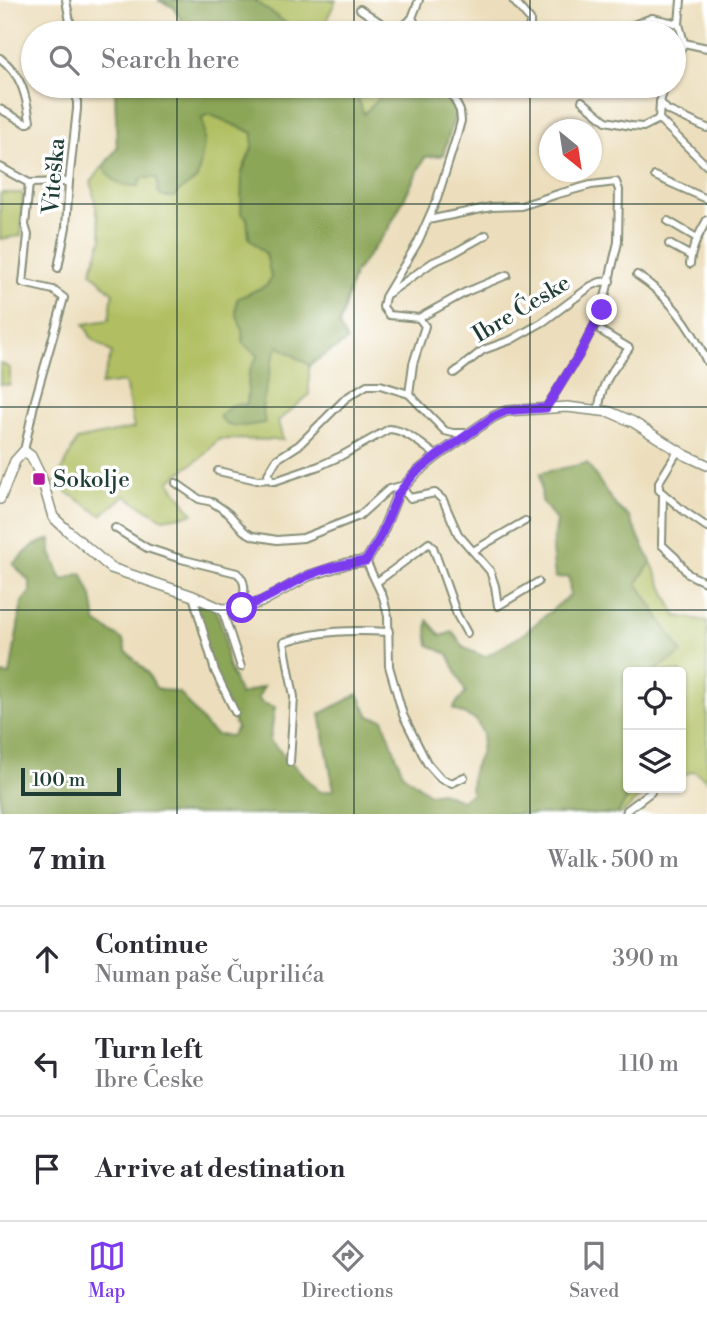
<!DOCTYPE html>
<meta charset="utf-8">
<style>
:root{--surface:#fff;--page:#f2f2f3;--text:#2b2b33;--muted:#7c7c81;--line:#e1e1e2;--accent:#7c3aed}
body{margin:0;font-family:"Libre Bodoni",serif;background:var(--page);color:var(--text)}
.controls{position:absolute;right:21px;bottom:21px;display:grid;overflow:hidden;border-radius:7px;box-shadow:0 2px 5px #0004}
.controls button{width:63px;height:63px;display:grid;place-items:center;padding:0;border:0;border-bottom:2px solid var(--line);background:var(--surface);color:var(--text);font:35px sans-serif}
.compass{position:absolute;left:539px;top:119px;width:63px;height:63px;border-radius:50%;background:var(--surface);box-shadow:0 2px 5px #0004;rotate:150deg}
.scale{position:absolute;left:21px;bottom:18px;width:100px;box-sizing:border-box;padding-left:7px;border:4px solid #1f3d34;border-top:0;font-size:19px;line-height:24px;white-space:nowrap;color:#1f3d34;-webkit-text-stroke:5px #fff;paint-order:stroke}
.stop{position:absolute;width:21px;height:21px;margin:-16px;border:5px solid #7c3aed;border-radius:50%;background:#fff}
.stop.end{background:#7c3aed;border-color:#fff;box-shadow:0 2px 7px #0008}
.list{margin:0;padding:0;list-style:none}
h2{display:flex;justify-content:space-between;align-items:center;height:91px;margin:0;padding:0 28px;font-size:30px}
h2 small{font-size:23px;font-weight:400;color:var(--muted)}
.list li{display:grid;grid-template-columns:46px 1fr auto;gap:21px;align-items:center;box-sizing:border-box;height:105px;padding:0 28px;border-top:2px solid var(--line)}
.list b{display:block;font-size:26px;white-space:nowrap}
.list p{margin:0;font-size:23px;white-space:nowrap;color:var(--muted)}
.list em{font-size:23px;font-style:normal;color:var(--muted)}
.icon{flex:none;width:38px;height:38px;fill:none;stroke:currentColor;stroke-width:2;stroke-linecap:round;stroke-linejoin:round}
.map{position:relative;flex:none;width:707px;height:814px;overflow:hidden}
.search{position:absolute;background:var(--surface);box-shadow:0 2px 5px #0004;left:21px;right:21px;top:21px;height:77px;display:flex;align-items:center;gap:18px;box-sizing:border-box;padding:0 24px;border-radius:38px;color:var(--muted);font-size:26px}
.sheet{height:406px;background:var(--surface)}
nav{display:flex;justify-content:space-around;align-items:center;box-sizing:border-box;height:98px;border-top:2px solid var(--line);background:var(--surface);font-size:19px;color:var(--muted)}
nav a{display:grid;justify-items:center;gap:4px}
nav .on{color:var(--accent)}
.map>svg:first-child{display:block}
.green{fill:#b1bf62;stroke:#687e4b;stroke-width:2}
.forest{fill:#8ca658;stroke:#567246;stroke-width:2}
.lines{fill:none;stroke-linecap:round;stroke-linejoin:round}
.street-casing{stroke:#868e78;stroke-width:10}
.secondary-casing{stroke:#868e78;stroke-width:12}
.street{stroke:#fff;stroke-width:6}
.secondary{stroke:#fff;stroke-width:9}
.route{stroke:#7c3aed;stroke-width:9}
.grid{fill:none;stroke:#1f3d34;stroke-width:2;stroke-opacity:0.55}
.poi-dot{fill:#b5179e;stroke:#fff;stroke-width:2.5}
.labels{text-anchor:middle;stroke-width:7;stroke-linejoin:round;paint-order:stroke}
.street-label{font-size:23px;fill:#1f3d34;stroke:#fff}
.poi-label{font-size:23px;fill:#1f3d34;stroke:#fff;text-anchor:start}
</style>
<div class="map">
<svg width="707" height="814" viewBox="0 0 707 814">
<rect width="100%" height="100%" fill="#fff"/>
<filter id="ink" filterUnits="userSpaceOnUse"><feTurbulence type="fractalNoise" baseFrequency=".0143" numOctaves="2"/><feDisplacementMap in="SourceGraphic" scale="14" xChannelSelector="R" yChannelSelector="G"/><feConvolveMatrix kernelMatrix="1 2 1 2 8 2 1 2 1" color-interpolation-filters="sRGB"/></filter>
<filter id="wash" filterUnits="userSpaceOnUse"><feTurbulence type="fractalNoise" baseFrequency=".00686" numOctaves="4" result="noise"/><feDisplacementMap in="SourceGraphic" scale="28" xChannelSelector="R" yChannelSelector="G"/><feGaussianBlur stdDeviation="1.57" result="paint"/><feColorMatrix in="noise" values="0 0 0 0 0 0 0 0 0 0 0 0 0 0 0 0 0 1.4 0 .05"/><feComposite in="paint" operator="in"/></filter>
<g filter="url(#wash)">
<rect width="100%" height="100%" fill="#ecdebc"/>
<g class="green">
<path d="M 158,0 L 336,0 L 327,19 L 343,33 L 181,33 L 186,30 L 174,7 Z"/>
<path d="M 115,86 L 446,86 L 443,155 L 425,157 L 389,228 L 354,274 L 339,326 L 347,341 L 309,365 L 309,395 L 278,421 L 283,440 L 219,439 L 202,457 L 169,481 L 193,514 L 163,519 L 125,496 L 101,515 L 55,484 L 77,440 L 134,428 L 125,382 L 101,385 L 112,353 L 92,339 L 84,324 L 109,320 L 113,293 L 91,272 L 102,238 L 91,182 L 117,148 Z"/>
<path d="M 2,193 L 23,193 L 21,236 L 0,239 L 0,194 Z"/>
<path d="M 0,363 L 10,368 L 10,385 L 0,384 Z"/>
<path d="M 651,562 L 676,616 L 707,621 L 707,780 L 694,771 L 681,776 L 681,672 L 656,672 L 637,583 Z"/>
<path d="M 634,788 L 649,788 L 622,814 L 617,814 Z"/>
</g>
<g class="forest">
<path d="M 158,0 L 255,0 L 259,4 L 299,32 L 297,33 L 181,33 L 186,30 L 174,7 Z"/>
<path d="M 115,86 L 254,86 L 269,89 L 282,96 L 291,92 L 295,86 L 352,86 L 364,114 L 390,87 L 426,90 L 436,86 L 446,86 L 457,109 L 443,155 L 425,157 L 389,228 L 354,274 L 339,326 L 347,341 L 309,365 L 278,346 L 272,362 L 262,407 L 265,423 L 244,426 L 227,425 L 219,416 L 232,405 L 247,404 L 249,372 L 258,355 L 243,344 L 242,330 L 236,312 L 237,299 L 267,285 L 271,277 L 266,254 L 249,238 L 247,218 L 241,213 L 242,172 L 252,148 L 253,133 L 209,114 L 202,117 C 207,139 202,157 197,179 L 178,192 L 174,197 L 163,197 L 158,192 L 157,178 L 142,178 L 138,186 C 119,186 114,183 103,167 L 117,148 Z"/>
<path d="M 587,463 L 616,506 L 629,517 L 651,562 L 637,583 L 682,653 L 656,670 L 656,672 L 628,672 L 628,788 L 634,788 L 617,814 L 0,814 L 0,674 L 10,675 L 22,602 L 30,592 L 30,582 L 13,564 L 34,545 L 51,539 L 51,553 L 62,580 L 82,573 L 92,596 L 96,622 L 123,640 L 126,651 L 147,672 L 156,688 L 180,693 L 207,727 L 217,735 L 231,736 L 237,728 L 209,669 L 193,599 L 216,609 L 224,634 L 227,662 L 240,695 L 264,686 L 258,698 L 262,703 L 275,707 L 270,741 L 320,792 L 334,790 L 320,714 L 358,694 L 369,716 L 383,719 L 403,774 L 429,794 L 441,792 L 461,800 L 471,794 L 472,773 L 481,751 L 483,734 L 476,720 L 453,709 L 458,701 L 466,693 L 448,654 L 429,645 L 427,631 L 428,621 L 441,636 L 453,632 L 464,648 L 485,657 L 522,635 L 570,595 L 569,577 L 555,578 L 552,549 L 557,522 L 542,501 L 540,473 Z"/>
</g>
</g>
<g filter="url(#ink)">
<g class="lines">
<defs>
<g id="street">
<path d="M 66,0 L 72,33"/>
<path d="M 419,0 L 412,18 L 421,33"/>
<path d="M 513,0 L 530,20 L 530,25 L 525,33"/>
<path d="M 360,9 L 391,30 L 402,28 L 412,18"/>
<path d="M 612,33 L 652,18 L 679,24"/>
<path d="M 684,43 L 707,48"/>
<path d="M 0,58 C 22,75 26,95 30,121 L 29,123 L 25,123 L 0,109"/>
<path d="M 674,62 L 684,43 L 679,24 L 681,0"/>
<path d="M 448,86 L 460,111 L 461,121 L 458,132 L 437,199 L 418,242 L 385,297 L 383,307 L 389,315 L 419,318 L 425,326 L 413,364 L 409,394 L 445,431 L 453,433 L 468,433"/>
<path d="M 527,86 L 528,86"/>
<path d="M 492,94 L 495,86"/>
<path d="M 582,101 L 606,121 L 631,126 L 643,127 L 659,119 L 660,102 L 665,86"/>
<path d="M 660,102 L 667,110 L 707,128"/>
<path d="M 659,119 L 707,166"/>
<path d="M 0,167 L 29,183 L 69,182"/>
<path d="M 655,176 L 707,199"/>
<path d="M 428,220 L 491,207 L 521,206 L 558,194 L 591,185 L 616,182 L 619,190 L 618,242 L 602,310 L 579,355 L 546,408"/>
<path d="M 668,221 L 697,238"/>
<path d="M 669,244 L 691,256"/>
<path d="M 690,264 C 691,249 699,234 707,220"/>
<path d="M 58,268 L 66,227 L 69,182 L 77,109 L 77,86"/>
<path d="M 637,275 C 669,296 692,328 707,362"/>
<path d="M 389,293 L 433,262 L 452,254 L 486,235"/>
<path d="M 419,318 L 466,292 L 507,275"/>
<path d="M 454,373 L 483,350 L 511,340 L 543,322 L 591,286 L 600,282 L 610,281"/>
<path d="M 409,394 L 380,385 L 367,385 L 346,398 L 299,445 L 277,459 L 268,474 L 272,481 L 275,481 L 319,466 L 341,456 L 389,429 C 407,430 422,445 437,456"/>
<path d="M 599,410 C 600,383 613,370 629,348 L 601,331"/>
<path d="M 24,451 L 35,400 L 64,298 L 53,290 L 23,283 L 28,235 L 25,225 L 29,183"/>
<path d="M 678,451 L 659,482 L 659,490 L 684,511 L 707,527"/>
<path d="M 218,471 L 257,480 L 270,479"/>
<path d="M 176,483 L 199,499 L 212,502 L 221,508 L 229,514 L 244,531 L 253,536 L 277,540 L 303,538 L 359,516 L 389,489 L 405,485 L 405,492 L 410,498 L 435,493 L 443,500 L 458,534 L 490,571 L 495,586 L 498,606 L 538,582"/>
<path d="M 663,495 L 662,545 L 676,558 L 688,574 L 707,583"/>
<path d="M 115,528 L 147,548 L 181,559 L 237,573 C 248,582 244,595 242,608"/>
<path d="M 473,551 L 525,521"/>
<path d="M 366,561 L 383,597 L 388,616 L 389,666 L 403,715 L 427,763 L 441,779 L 452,783 L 464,777"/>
<path d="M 377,582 L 429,543 L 433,547 L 457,615 L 467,633"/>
<path d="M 193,596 L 215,671 L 235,712"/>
<path d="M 222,609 L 241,667"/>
<path d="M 290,762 L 294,697 L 284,642 C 318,630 354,630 389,632"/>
<path d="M 626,814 L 627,810 L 651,792"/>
</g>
<path id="secondary" d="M 0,499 L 15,461 L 24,451 L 31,456 L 42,479 L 53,517 L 68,531 L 111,568 L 193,596 L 222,609 L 242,608 L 261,602 L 308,576 L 348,563 L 366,561 L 380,538 L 398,493 L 416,473 L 437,456 L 493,417 L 506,411 L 567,407 L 610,412 L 633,422 L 685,455 L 707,465"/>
</defs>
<use href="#street" class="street-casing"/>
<use href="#secondary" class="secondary-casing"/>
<use href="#street" class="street"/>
<use href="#secondary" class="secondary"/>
</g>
</g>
<g class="lines" filter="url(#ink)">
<path class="route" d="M 242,608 C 267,600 284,587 307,576 C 326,568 346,563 366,561 L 380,538 L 398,494 L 415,473 L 437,456 L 493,417 L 506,411 L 516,410 L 546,408 L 579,355 L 602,310"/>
</g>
<path class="grid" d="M 177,0 L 177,33M 354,0 L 354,33M 530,0 L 530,33M 177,86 L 177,814M 354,86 L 354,814M 530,86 L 530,814M 0,204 L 707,204M 0,407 L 707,407M 0,610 L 707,610"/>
<rect class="poi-dot" x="32" y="472" width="14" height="14" rx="3.5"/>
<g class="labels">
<g class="street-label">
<text transform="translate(53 176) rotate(-85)" y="8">Viteška</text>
<text transform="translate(521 308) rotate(-31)" y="8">Ibre Ćeske</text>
</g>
<g class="poi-label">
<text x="53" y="487">Sokolje</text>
</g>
</g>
</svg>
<div class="controls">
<button><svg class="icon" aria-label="locate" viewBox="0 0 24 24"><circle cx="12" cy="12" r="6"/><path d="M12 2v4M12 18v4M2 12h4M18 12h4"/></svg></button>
<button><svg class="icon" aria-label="layers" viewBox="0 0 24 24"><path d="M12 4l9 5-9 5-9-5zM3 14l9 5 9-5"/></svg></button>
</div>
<svg class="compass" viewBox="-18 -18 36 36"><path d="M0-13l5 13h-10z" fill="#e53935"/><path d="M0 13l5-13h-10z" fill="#7c7c81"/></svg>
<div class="scale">100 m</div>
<div class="stop" style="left:242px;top:608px"></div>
<div class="stop end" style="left:602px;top:310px"></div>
<div class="search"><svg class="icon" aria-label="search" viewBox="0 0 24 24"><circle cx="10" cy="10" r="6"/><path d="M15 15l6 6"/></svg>Search here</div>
</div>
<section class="sheet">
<h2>7 min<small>Walk · 500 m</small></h2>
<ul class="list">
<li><svg class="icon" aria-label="ahead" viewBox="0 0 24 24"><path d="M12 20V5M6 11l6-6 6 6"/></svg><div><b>Continue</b><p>Numan paše Čuprilića</p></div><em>390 m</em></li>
<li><svg class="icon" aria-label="left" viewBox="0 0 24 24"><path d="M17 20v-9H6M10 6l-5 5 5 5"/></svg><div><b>Turn left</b><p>Ibre Ćeske</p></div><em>110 m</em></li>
<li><svg class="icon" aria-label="arrive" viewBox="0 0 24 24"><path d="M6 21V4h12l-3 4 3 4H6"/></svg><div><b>Arrive at destination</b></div></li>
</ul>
</section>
<nav>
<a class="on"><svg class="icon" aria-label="map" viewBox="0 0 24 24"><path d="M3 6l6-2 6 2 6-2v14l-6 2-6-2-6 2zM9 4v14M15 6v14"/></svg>Map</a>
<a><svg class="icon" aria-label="directions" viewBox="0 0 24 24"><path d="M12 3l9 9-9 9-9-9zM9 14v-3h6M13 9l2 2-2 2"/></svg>Directions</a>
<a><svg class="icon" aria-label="saved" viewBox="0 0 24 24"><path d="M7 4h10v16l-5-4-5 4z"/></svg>Saved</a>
</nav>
